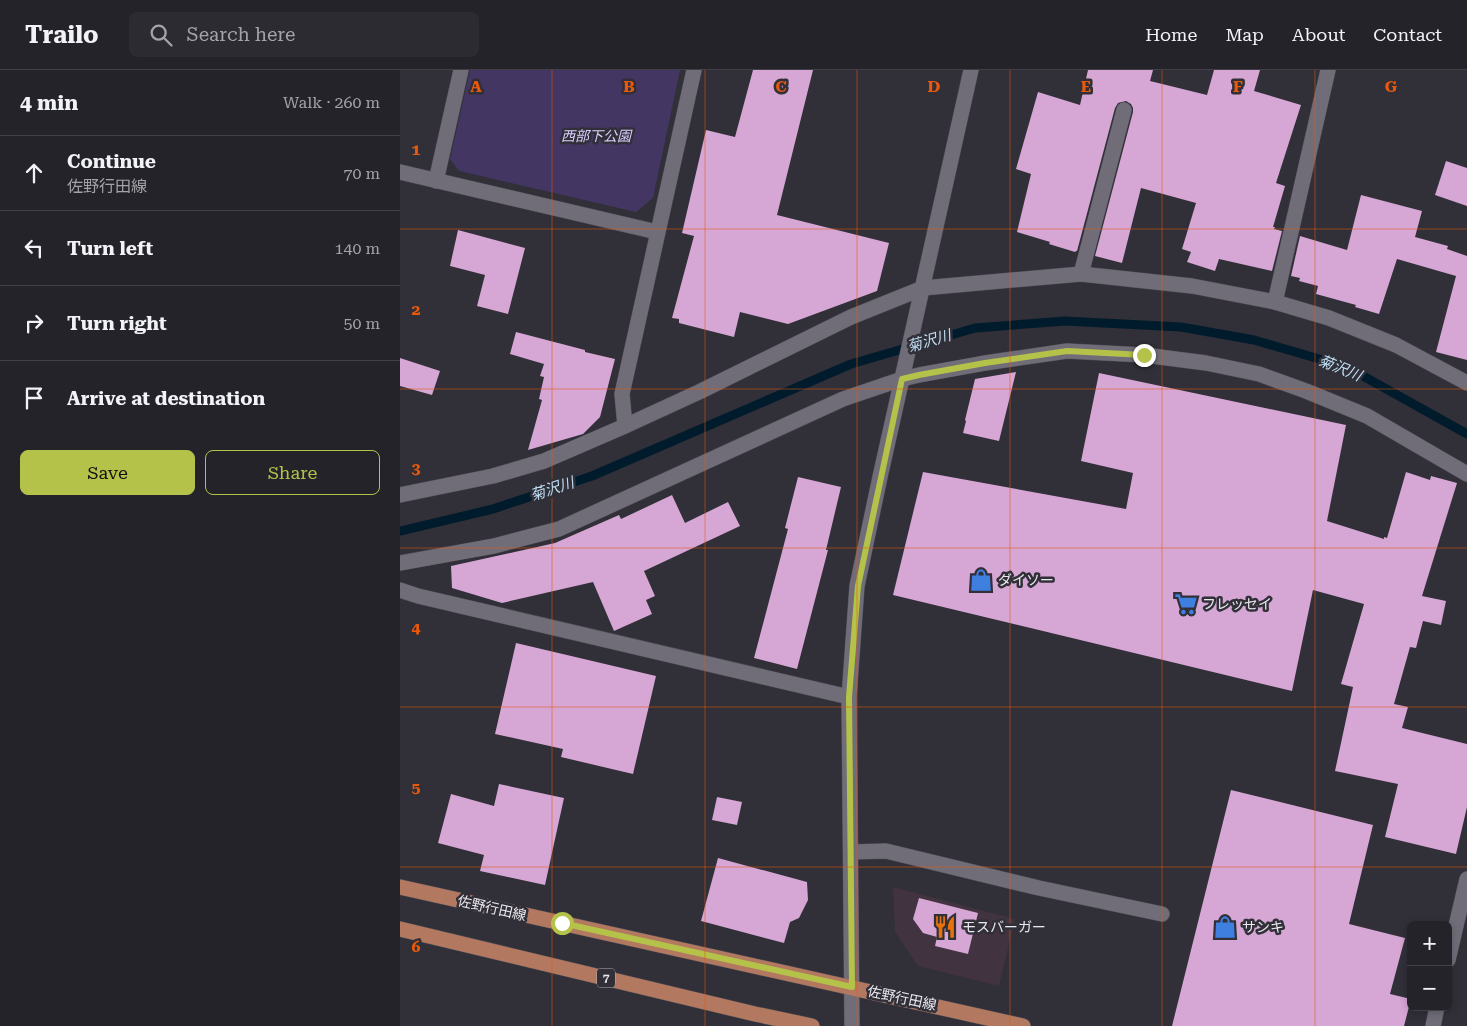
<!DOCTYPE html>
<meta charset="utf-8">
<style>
:root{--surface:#25232a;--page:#2d2b32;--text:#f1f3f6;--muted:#a3a4a8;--line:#424047;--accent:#b4c24a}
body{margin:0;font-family:"Roboto Serif","Noto Sans JP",serif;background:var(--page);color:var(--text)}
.controls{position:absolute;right:15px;bottom:15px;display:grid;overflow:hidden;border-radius:8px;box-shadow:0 2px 8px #0003}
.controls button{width:45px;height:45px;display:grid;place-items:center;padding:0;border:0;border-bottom:1px solid var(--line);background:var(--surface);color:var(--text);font:25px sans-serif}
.stop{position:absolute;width:15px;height:15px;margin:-11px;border:4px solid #b4c24a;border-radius:50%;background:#fff}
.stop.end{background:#b4c24a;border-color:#fff;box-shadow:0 1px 5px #0008}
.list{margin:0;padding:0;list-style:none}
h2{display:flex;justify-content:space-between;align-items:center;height:65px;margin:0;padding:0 20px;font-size:21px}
h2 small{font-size:16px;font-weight:400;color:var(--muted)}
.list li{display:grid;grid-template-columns:32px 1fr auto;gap:15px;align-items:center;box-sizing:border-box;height:75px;padding:0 20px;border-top:1px solid var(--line)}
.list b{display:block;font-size:19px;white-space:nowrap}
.list p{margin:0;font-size:16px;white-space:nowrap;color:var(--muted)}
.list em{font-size:16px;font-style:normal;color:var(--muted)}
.actions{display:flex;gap:10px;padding:15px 20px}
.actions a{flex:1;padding:11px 0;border:1px solid var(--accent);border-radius:8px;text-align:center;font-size:18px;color:var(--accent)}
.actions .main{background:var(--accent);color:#111}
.icon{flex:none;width:28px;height:28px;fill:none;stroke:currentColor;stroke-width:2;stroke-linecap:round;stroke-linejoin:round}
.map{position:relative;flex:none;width:1067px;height:956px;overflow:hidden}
header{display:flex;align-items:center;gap:30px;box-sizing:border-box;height:70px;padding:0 25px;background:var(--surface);border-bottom:1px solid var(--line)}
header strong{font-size:24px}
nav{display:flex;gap:28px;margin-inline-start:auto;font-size:18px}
.search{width:350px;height:45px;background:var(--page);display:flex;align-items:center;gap:12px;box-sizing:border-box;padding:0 18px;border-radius:8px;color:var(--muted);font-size:19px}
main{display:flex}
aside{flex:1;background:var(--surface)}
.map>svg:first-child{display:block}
.commercial{fill:#413340}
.green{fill:#443663}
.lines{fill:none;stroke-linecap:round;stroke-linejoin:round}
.stream{stroke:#001c2c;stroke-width:9}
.building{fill:#d6a6d4}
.minor-casing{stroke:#4f4d55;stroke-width:16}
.major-casing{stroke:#4f4d55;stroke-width:16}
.minor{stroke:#706d78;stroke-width:15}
.major{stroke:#b37860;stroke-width:15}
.route{stroke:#b4c24a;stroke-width:6}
.grid{fill:none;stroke:#e8590c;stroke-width:1;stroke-opacity:0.55}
.labels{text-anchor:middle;stroke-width:5;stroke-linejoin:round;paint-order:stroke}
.shield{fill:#312f38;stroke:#b2b0b7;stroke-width:1}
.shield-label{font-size:12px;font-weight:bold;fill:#eae8ee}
.park-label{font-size:14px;font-style:italic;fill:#dbcefe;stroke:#312f38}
.poi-label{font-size:14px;fill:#eae8ee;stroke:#312f38;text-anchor:start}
.street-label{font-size:14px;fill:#eae8ee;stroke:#312f38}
.water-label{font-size:15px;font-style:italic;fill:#bddef3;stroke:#312f38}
.grid-label{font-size:16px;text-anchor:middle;font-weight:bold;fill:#e8590c;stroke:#312f38;stroke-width:5;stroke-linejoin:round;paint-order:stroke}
</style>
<header>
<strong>Trailo</strong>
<div class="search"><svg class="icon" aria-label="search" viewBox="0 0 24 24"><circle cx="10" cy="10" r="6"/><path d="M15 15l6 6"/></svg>Search here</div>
<nav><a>Home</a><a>Map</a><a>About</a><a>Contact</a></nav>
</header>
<main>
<aside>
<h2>4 min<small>Walk · 260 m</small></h2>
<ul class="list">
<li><svg class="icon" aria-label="ahead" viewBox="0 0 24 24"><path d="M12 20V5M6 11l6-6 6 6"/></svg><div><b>Continue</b><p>佐野行田線</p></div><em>70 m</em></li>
<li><svg class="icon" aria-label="left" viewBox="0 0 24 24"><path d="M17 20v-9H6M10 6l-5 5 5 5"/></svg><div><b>Turn left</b></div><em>140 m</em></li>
<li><svg class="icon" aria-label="right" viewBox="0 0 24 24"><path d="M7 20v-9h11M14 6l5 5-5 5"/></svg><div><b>Turn right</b></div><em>50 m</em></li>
<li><svg class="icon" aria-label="arrive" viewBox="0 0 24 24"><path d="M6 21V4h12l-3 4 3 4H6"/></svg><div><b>Arrive at destination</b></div></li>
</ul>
<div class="actions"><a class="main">Save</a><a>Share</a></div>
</aside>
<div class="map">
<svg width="1067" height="956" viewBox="0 0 1067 956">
<rect width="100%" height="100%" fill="#312f38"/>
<path class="commercial" d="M 493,817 L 615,849 L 599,916 L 518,896 L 495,862 Z"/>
<path class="green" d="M 70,0 L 280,0 L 253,128 L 236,142 L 59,101 L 50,89 Z"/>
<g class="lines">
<path class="stream" d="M 0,461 L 93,439 L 192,406 L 451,294 L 575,258 L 665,251 L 781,257 L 854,270 L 947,297 L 1067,364"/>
</g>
<g class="building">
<path d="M 353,0 L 413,0 L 377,145 L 489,173 L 477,221 L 388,254 L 340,242 L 334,267 L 279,253 L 279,249 L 272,248 L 294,166 L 282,163 L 306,60 L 335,67 Z"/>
<path d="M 688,0 L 753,0 L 750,11 L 807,25 L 814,0 L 860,0 L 854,21 L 901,35 L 876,113 L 885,116 L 873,157 L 875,157 L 874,159 L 882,161 L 872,201 L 819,189 L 815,201 L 787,192 L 791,182 L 782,179 L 796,133 L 741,118 L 722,193 L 695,186 L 733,42 L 733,38 L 731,34 L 726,31 L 718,33 L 715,38 L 677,181 L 676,181 L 675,182 L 649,174 L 650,172 L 617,162 L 631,104 L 616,99 L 638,22 L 680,35 Z"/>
<path d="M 1046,91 L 1067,98 L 1067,136 L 1035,125 Z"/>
<path d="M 961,125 L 1022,141 L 1015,167 L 1048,176 L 1047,179 L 1067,186 L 1067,290 L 1036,282 L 1056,206 L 997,189 L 979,244 L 955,237 L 956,235 L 916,224 L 918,216 L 899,211 L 900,208 L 891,206 L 900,166 L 947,180 Z"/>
<path d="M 58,160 L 125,178 L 108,244 L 77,236 L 85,205 L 50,196 Z"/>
<path d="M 116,262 L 185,280 L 185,282 L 215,289 L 200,347 L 183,364 L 128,380 L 142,330 L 139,329 L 144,307 L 140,306 L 144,294 L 110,284 Z"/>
<path d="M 0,288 L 40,301 L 32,325 L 0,316 Z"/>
<path d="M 616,302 L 599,371 L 563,363 L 566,351 L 565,350 L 575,309 Z"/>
<path d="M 699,303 L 946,355 L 927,451 L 984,469 L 984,467 L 987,468 L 1006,402 L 1030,410 L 1031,406 L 1057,413 L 1022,526 L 1046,531 L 1041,555 L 1023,551 L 1016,578 L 1010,577 L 994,634 L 1008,637 L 1002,658 L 1067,674 L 1067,737 L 1056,784 L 985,767 L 998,714 L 935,701 L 953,617 L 941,614 L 964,534 L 913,520 L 892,621 L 493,525 L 523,402 L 726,439 L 733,403 L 681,391 Z"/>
<path d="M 398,407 L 441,417 L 426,480 L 428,480 L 397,599 L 354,588 L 388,459 L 385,458 Z"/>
<path d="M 272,425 L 285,453 L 328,432 L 340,456 L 244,501 L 255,526 L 246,530 L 252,544 L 214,561 L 193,512 L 102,533 L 52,518 L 51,496 L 155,473 L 219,445 L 221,449 Z"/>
<path d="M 116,573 L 256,606 L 233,704 L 161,687 L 163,679 L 95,664 Z"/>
<path d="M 99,714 L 164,728 L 145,815 L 80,801 L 84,785 L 38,773 L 51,724 L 94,736 Z"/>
<path d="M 831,720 L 973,755 L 949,854 L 1005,868 L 990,924 L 1011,929 L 1004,956 L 772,956 Z"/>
<path d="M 317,727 L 342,732 L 337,755 L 312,750 Z"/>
<path d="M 318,788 L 407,812 L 408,830 L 399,848 L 390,852 L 384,873 L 301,851 Z"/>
<path d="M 519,828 L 578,843 L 568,884 L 535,876 L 537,867 L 523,863 L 513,849 Z"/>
</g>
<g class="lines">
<defs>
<g id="minor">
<path d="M 0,102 L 257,162"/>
<path d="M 36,111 L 61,0"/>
<path d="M 681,204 L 724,40"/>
<path d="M 875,232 L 928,0"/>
<path d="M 225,356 L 222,324 L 294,0"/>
<path d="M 0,425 L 93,406 L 144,391 L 225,356 L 299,322 L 451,247 L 523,218 L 681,204 L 792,216 L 875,232 L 929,248 L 996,275 L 1067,313"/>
<path d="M 0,493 L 94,476 L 159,459 L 443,329 L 502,309 L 519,305 L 585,293 L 667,281 L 744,285 L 806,293 L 859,304 L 906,321 L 967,346 L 1067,404"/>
<path d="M 0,520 L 18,526 L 449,627"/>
<path d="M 451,782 L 486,781 L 639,818 L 762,844"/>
<path d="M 1048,890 L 1067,809"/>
<path d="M 452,956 L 449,627 L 457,516 L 480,407 L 571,0"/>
<path d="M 1033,956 L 1037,937"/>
</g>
<g id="major">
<path d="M 0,817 L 623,956"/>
<path d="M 0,859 L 355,944 L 412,956"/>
</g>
</defs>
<use href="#minor" class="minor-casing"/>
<use href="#major" class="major-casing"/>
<use href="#minor" class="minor"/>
<use href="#major" class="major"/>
</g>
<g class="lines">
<path class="route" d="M 162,853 L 452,917 L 449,627 L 458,516 L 502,309 L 519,305 L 585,293 L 667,281 L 744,285"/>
</g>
<path class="grid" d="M 152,0 L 152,956M 305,0 L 305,956M 457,0 L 457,956M 610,0 L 610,956M 762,0 L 762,956M 915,0 L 915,956M 0,159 L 1067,159M 0,319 L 1067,319M 0,478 L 1067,478M 0,637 L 1067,637M 0,797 L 1067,797"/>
<defs>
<symbol id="shop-bare" viewBox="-9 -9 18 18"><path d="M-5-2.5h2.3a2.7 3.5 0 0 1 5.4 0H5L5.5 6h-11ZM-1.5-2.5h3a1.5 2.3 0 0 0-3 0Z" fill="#3f7fe0" stroke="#312f38" stroke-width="2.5" paint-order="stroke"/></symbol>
<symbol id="supermarket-bare" viewBox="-9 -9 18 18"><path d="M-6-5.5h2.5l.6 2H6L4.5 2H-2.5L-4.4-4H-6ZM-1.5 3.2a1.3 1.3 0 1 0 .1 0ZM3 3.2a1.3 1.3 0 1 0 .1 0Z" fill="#3f7fe0" stroke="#312f38" stroke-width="2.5" paint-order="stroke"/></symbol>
<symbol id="restaurant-bare" viewBox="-9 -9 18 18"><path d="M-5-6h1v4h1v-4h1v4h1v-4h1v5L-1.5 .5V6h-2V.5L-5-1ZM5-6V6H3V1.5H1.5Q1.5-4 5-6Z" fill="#e8710a" stroke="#312f38" stroke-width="2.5" paint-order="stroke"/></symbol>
</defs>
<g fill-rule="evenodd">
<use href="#shop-bare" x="565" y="494" width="32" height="32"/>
<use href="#supermarket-bare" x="770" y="518" width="32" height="32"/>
<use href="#restaurant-bare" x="529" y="841" width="32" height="32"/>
<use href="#shop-bare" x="809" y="841" width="32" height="32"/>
</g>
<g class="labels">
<rect class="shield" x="197" y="898.5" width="18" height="19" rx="4"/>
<g class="shield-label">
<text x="206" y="912">7</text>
</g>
<g class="park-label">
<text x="196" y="71">西部下公園</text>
</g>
<g class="poi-label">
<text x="598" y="515">ダイソー</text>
<text x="802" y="539">フレッセイ</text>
<text x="562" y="862">モスバーガー</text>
<text x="842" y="862">サンキ</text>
</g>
<g class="street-label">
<text transform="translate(92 838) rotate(13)" y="5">佐野行田線</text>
<text transform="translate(502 928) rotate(12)" y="5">佐野行田線</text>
</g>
<g class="water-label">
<text transform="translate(529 271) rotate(-16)" y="5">菊沢川</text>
<text transform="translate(940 298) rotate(22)" y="5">菊沢川</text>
<text transform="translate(152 419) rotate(-18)" y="5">菊沢川</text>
</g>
</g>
<g class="grid-label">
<text x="76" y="22">A</text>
<text x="229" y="22">B</text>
<text x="381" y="22">C</text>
<text x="534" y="22">D</text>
<text x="686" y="22">E</text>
<text x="838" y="22">F</text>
<text x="991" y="22">G</text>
<text x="16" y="85">1</text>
<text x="16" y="245">2</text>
<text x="16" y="404">3</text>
<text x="16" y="563">4</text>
<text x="16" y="723">5</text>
<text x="16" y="882">6</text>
</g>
</svg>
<div class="controls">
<button>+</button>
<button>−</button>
</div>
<div class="stop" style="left:162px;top:853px"></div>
<div class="stop end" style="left:744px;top:285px"></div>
</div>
</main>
